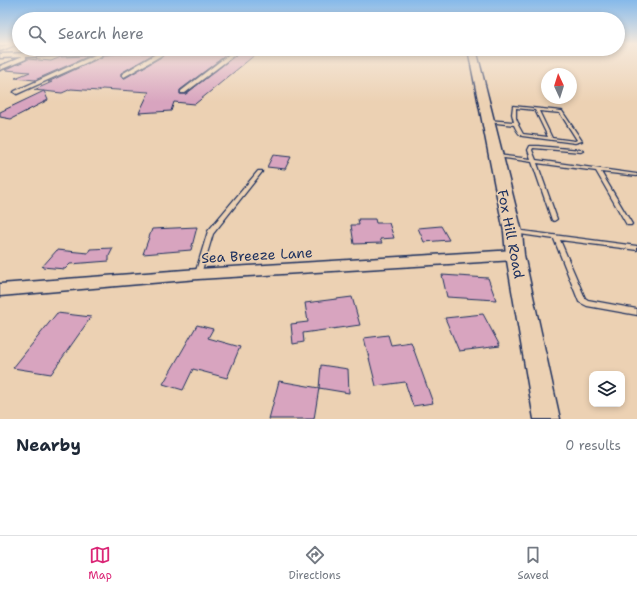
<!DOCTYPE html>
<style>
:root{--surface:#fff;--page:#f2f2f3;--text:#1f2937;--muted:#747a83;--line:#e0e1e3;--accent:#db2777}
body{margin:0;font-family:"Shantell Sans",sans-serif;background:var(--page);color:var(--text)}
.controls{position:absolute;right:12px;bottom:12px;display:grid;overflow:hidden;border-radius:8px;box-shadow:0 2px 6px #0003}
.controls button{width:36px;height:36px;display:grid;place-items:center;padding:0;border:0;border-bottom:1px solid var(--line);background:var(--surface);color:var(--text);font:20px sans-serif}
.compass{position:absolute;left:541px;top:68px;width:36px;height:36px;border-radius:50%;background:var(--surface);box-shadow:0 2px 6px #0003;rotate:356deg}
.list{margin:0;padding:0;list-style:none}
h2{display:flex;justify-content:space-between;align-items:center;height:52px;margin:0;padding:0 16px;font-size:17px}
h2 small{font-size:13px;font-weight:400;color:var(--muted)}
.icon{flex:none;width:22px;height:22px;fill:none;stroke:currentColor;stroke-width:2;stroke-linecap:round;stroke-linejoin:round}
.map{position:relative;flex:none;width:637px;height:419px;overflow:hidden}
.search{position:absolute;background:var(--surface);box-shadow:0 2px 6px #0003;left:12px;right:12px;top:12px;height:44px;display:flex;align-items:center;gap:10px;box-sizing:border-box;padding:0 14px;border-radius:22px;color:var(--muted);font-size:15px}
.sheet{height:116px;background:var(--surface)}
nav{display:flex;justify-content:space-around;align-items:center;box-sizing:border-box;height:56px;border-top:1px solid var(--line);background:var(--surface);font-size:11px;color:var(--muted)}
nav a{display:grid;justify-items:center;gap:2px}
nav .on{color:var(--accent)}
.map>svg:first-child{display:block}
.building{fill:#d8a4bf;stroke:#1b2f5e}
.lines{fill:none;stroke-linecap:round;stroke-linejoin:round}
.service-casing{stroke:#1b2f5e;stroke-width:2.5}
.minor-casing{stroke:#1b2f5e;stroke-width:3}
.secondary-casing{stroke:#1b2f5e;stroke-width:3}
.service{fill:#ecd1b3;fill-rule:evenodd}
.minor{fill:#ecd1b3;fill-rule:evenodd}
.secondary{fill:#ecd1b3;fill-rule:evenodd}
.labels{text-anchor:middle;stroke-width:3;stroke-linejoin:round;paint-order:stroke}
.street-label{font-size:14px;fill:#1b2f5e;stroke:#ecd1b3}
</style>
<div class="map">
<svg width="637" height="419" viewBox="0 0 637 419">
<rect width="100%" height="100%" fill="#ecd1b3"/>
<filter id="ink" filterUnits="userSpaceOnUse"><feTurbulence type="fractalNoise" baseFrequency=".025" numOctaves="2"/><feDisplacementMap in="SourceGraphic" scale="8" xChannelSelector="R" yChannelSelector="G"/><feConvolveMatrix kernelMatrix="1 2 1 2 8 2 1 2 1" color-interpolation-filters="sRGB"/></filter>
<g filter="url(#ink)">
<g class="building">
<path d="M 206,49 L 234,49 L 180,90 L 180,94 L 186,94 L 243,49 L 262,49 L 195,104 L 174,102 L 171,111 L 139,113 L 149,92 L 102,89 L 99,91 L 71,89 L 62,93 L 34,90 L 52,82 L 48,82 L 102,57 L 102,55 L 155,53 L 121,73 L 121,77 L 125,78 L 170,52 L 183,51 L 201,52 Z"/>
<path d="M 89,56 L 35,80 L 15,78 L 30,72 L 5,70 L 28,59 L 51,61 L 61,57 Z"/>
<path d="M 44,91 L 48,100 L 11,119 L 0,117 L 0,112 Z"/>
<path d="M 273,155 L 291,157 L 285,169 L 267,167 Z"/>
<path d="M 358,219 L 375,219 L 376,223 L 389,223 L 394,238 L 380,239 L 382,243 L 354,244 L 351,225 L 359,225 Z"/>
<path d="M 441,226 L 449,240 L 424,242 L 418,228 Z"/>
<path d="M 197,227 L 191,250 L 143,254 L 152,229 Z"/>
<path d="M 113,248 L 109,256 L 109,261 L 70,264 L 65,269 L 42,267 L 57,250 L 88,253 L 90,249 Z"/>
<path d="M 442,275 L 488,278 L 496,300 L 447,297 Z"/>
<path d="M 352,297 L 360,325 L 303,333 L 304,342 L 293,344 L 291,324 L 308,322 L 305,303 Z"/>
<path d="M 57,313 L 91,317 L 51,374 L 13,368 Z"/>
<path d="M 483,314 L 500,346 L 459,351 L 445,318 Z"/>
<path d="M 197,325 L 213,329 L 208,338 L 240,347 L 227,378 L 193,369 L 183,390 L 163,384 Z"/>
<path d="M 388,335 L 391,345 L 411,342 L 433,403 L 413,406 L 405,382 L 376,386 L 364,338 Z"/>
<path d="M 321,365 L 348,369 L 349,393 L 319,388 Z"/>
<path d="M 279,381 L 319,388 L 314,419 L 269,419 Z"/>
</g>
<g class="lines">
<defs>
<g id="service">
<path d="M 513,106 L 562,111 L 582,141 L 575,143 L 522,136 C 518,134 516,129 514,125 L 487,122 L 485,121 L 487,120 L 514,122 L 512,114 ZM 516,108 L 535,110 L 548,137 L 523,134 L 518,125 L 519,124 L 518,123 L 516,118 ZM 539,111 L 560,113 L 577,140 L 575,141 L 552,138 Z"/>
<path d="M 530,146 L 538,146 L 581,150 L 583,151 L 581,152 L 533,148 L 532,150 L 536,160 L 637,174 L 637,176 L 601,172 L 632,224 L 631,225 L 627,225 L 596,171 L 537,163 L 557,219 L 554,221 L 552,220 L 532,162 L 497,157 L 495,156 L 497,155 L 531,159 L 528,150 Z"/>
<path d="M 258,171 L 262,171 L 262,172 L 213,234 L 201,274 L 200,276 L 198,277 L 196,276 L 195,274 L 208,231 Z"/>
<path d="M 515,230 L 637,246 L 637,250 L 560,240 L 585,298 L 588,300 L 637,309 L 637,315 L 587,306 L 579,302 L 554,239 L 513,233 L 512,232 L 513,231 Z"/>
</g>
<g id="minor">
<path d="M 10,44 L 17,44 L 0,51 L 0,47 Z"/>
<path d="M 138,49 L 183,49 L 169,51 L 124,77 L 122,76 L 122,74 L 161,51 L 101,54 L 101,56 L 17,94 L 14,92 L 15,91 L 97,54 L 26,57 L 26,59 L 0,70 L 0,66 L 22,57 L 0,58 L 0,54 Z"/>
<path d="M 236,49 L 242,49 L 185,93 L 181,93 L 181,91 Z"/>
<path d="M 515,250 L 519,252 L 521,255 L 519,258 L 515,260 L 198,279 L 0,296 L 0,284 L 198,269 Z"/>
</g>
<path id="secondary" d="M 468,49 L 476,49 L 522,232 L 524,255 L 560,419 L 534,419 L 506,255 L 504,232 Z"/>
</defs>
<use href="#service" class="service-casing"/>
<use href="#minor" class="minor-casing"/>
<use href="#secondary" class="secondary-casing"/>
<use href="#service" class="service"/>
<use href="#minor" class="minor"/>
<use href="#secondary" class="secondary"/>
</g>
</g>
<linearGradient id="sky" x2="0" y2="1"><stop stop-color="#85b9ea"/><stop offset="0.43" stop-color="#f6eadd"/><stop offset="1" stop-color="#f6eadd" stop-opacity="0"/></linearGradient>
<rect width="637" height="102" fill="url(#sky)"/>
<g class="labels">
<g class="street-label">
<text transform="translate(511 234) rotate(79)" y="5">Fox Hill Road</text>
<text transform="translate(257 255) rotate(-3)" y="5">Sea Breeze Lane</text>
</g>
</g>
</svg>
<div class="controls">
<button><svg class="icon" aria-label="layers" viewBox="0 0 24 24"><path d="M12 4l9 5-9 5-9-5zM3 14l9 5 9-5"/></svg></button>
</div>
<svg class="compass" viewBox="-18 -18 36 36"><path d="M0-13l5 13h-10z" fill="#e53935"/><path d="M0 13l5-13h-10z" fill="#747a83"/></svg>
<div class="search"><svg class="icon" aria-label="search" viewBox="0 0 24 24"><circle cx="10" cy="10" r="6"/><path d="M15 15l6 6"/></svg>Search here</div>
</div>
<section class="sheet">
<h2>Nearby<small>0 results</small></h2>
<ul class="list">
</ul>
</section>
<nav>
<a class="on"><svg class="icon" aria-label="map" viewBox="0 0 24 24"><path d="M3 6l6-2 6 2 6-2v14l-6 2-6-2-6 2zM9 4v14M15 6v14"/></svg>Map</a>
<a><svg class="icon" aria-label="directions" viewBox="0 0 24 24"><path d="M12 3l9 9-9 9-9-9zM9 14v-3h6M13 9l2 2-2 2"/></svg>Directions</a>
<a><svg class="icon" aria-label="saved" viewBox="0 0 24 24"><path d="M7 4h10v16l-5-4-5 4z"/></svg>Saved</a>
</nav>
